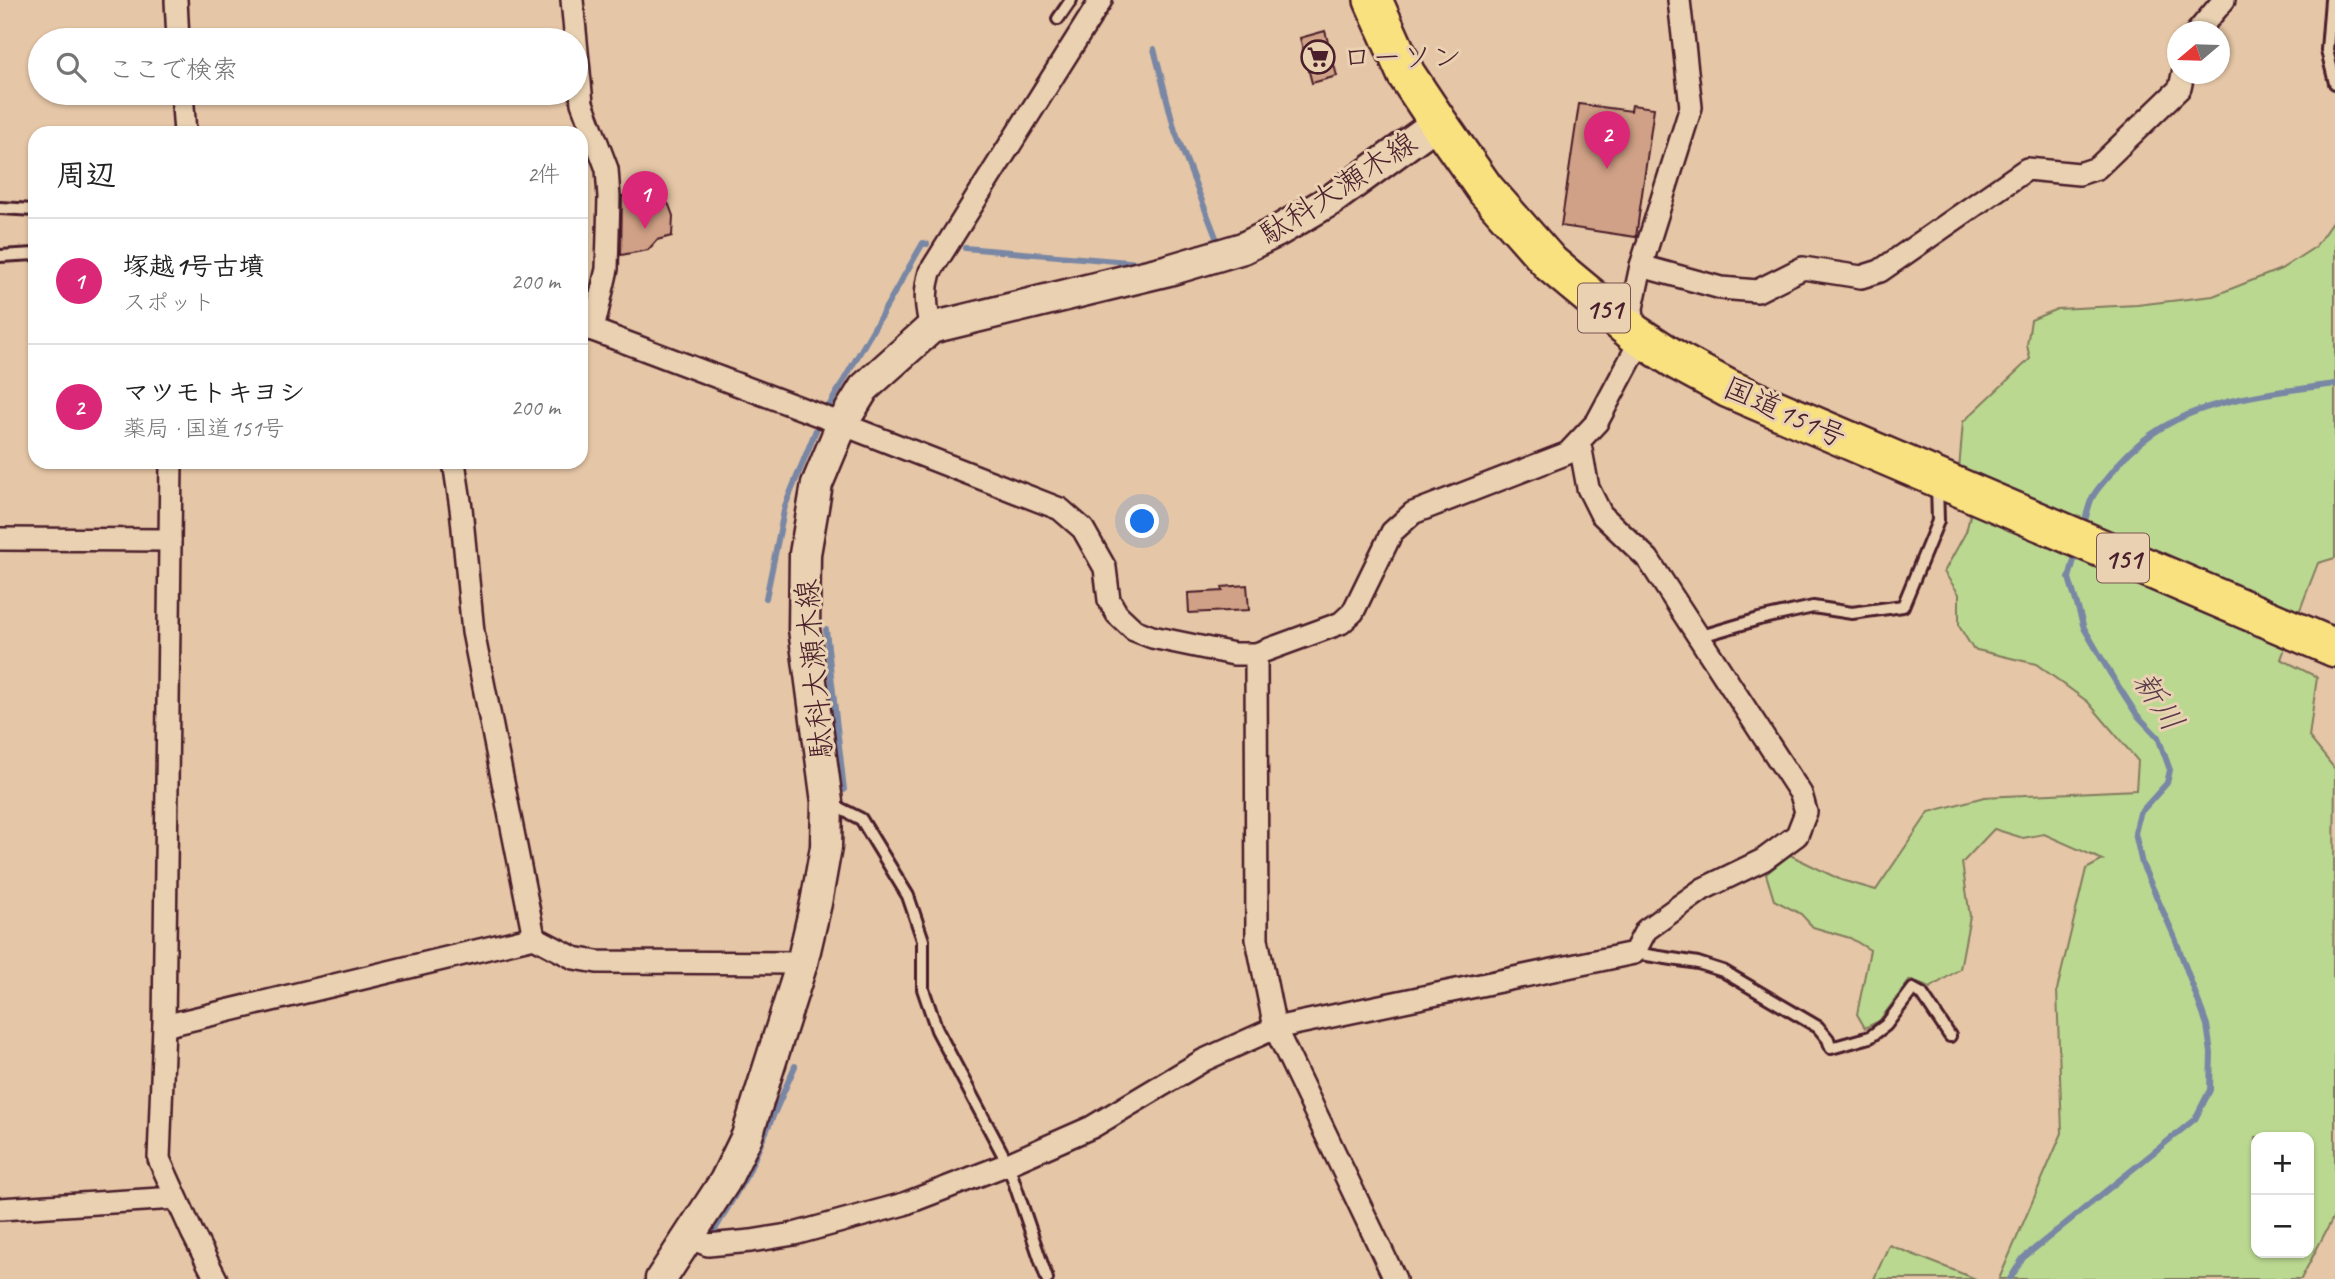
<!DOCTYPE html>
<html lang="ja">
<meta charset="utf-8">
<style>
:root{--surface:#fff;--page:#f2f2f2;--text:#222;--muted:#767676;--line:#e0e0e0;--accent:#db2777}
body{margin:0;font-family:Caveat,"Klee One",sans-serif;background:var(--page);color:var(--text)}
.controls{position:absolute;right:21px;bottom:21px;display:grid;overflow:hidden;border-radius:14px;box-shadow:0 2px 5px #0004}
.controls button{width:63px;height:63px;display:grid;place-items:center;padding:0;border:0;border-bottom:2px solid var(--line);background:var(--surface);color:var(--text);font:35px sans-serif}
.compass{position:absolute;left:2167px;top:21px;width:63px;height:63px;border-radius:50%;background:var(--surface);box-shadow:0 2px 5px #0004;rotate:251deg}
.you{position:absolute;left:1143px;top:522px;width:24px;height:24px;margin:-18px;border:5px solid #fff;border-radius:50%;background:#1a73e8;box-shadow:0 0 0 10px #1a73e833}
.badge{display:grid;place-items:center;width:46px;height:46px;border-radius:50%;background:var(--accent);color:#fff;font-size:23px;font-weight:700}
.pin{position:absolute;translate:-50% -58px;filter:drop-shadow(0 2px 4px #0008)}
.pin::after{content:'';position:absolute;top:37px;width:24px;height:21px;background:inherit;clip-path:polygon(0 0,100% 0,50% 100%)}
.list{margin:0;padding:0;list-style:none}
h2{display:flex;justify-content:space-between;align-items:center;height:91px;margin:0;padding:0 28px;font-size:30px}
h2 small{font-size:23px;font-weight:400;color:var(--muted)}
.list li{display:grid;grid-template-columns:46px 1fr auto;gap:21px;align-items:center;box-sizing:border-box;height:126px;padding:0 28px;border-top:2px solid var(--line)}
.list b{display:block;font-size:26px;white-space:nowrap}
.list p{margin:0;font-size:23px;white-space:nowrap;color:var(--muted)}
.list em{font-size:23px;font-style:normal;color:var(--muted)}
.icon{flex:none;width:38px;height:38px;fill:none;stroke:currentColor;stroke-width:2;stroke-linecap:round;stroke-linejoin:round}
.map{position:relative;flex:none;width:2335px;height:1279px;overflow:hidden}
.search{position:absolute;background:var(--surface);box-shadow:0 2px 5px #0004;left:28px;top:28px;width:560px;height:77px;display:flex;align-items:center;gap:18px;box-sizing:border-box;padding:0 24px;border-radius:38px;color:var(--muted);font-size:26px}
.panel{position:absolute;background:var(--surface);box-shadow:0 2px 5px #0004;left:28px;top:126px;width:560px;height:343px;border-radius:21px}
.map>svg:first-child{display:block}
.green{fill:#bad890;stroke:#827c5e;stroke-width:2;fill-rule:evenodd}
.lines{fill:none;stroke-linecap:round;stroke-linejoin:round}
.stream{stroke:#7987a5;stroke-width:6}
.building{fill:#d0a186;stroke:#4a1f2b;stroke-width:2}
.lane-casing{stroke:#4a1f2b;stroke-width:16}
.street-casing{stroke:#4a1f2b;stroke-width:26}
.secondary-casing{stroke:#4a1f2b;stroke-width:35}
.highway-casing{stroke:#4a1f2b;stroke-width:42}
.lane{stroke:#e9d1b1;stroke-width:10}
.street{stroke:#e9d1b1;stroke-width:21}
.secondary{stroke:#e9d1b1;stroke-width:30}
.highway{stroke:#fae180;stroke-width:37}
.labels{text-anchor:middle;stroke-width:6;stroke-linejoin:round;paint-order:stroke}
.shield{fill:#e9d1b1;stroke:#7a5453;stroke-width:2}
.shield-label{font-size:28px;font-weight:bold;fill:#4a1f2b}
.poi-label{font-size:30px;fill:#4a1f2b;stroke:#e9d1b1;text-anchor:start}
.street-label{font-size:30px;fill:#4a1f2b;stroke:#e9d1b1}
.water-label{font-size:32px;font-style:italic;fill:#56394a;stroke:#e9d1b1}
</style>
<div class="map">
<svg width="2335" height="1279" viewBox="0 0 2335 1279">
<rect width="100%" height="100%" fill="#e5c6a6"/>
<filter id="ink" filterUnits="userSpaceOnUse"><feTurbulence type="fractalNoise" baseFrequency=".0143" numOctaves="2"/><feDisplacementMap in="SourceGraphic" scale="14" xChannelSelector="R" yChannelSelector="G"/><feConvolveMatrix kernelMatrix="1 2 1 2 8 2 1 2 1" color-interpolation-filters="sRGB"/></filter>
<g filter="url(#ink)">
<g class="green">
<path d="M 2335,218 L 2335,558 L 2318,563 L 2281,659 L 2317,677 L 2309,737 L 2335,769 L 2333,977 L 2335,979 L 2335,1214 L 2301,1279 L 1999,1279 L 2062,1133 L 2057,990 L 2086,869 L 2103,860 L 2044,834 L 2023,838 L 1994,829 L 1962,863 L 1970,916 L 1960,969 L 1930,988 L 1910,980 L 1879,1021 L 1865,1028 L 1857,1014 L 1870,950 L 1850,938 L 1813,927 L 1801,914 L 1774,900 L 1766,874 L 1790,855 L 1841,880 L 1876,890 L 1929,812 L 1984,797 L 2136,790 L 2138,761 L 2088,702 L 2036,664 L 1973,649 L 1959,626 L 1959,594 L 1944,572 L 1966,532 L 1975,496 L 1959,470 L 1963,422 L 2030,359 L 2027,345 L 2031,320 L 2057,309 L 2137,305 L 2213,296 L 2281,269 L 2315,247 ZM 2256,1137 L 2309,1137 L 2309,1253 L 2256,1253 Z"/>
<path d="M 1889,1245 L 1976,1279 L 1874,1279 Z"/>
</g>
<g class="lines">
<g class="stream">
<path d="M 1154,49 L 1175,131 L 1217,240 L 1211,242"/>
<path d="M 965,248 L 1140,263"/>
<path d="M 829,406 L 923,243 L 927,244"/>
<path d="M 2083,528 C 2086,519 2088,506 2092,498 C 2097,488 2106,480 2112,472 C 2167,400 2253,396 2335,384"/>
<path d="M 766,598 L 785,506 L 816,430"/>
<path d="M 826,630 L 844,790"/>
<path d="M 713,1233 L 748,1173 L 795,1066"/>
<path d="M 2010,1279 L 2023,1258 L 2195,1119 L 2210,1090 L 2211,1053 L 2207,1025 L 2175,938 L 2142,864 L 2135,833 L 2140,813 L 2167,783 L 2170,770 L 2158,737 L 2137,715 L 2110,673 L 2084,628 L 2069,578 L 2077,549"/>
</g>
</g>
<g class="building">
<path d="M 1325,31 L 1337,76 L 1312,83 L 1300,38 Z"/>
<path d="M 1579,104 L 1631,111 L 1632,105 L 1654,108 L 1636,237 L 1561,226 Z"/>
<path d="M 658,192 L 669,205 L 673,216 L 672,236 L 657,240 L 648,250 L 621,255 L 622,196 Z"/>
<path d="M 1247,585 L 1249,610 L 1189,613 L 1188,593 L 1223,591 L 1222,587 Z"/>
</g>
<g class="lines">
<defs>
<g id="lane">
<path d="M 2331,0 L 2327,50 L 2335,83"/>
<path d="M 1058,19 L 1071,0"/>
<path d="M 0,208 L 35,210"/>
<path d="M 0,256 L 35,254"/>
<path d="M 1698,637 L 1759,619 L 1813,607 L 1852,613 L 1903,606 L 1938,521 L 1937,484"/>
<path d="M 829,803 L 861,819 L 908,896 L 923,940 L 923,989 L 937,1030 L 1008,1164 L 1047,1279"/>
<path d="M 1634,953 L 1698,963 L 1723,971 L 1818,1027 L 1828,1039 L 1831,1048 L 1870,1037 L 1886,1025 L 1913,989 L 1922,994 L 1950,1036"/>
</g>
<g id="street">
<path d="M 176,0 L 178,40"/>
<path d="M 572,0 L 582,103 L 607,169 L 609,197 L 607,269 L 593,330"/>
<path d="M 2197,32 L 2224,0"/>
<path d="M 182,93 L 185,133"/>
<path d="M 1641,266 L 1721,288 L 1757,291 L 1803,268 L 1861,277 L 1880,271 L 2027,169 L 2079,174 L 2097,168 L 2180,88 L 2183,74"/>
<path d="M 581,328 L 593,330 L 829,419 L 1060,509 L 1083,529 L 1105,568 L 1109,600 L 1117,614 L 1134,630 L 1152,637 L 1234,654 L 1256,654 L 1341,623 L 1353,612 L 1392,532 L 1413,513 L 1568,453 L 1597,422 L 1636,349 L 1632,308 L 1641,266 L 1691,107 L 1679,0"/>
<path d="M 931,328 C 926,308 924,292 930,272 L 1101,0"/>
<path d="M 171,462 L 164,1026 L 159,1159 L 192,1232 L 216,1279"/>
<path d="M 454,462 L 461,508 L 473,632 L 534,937"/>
<path d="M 0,539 L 170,540"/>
<path d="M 1256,654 L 1257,939 L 1275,1028 L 1395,1279"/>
<path d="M 164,1026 L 534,937 L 574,958 L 597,962 L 802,963"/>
<path d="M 0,1209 L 176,1198"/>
<path d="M 688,1237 L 708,1245 L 751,1241 L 794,1234 L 904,1204 L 1008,1164 L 1092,1127 L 1204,1060 L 1275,1028 L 1634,953 L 1646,930 L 1703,889 L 1763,860 L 1797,835 L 1806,812 L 1801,794 L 1648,559 L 1601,514 L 1588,488 L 1581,450 L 1577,445"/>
</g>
<path id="secondary" d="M 661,1279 L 725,1181 L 747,1136 L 802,963 L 816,903 L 826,847 L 827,802 L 804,629 L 805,554 L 817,484 L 842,424 L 864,388 L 931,328 L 1169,270 L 1243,248 L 1276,232 L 1331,200 L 1438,122"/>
<path id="highway" d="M 1373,0 L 1406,74 L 1438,122 L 1485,189 L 1551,264 L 1634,333 L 1679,362 L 1729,389 L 2335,648"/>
</defs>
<use href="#lane" class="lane-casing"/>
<use href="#street" class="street-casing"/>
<use href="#secondary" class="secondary-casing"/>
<use href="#highway" class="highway-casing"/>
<use href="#lane" class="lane"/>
<use href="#street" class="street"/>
<use href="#secondary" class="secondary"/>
<use href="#highway" class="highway"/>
</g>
</g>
<defs>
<symbol id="supermarket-ring" viewBox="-11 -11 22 22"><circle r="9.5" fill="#e9d1b1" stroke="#4a1f2b" stroke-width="1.5"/><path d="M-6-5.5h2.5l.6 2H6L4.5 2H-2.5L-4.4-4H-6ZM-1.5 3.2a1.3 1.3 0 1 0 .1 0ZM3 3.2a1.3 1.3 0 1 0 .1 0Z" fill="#4a1f2b"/></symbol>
</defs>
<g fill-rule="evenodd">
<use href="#supermarket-ring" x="1299" y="38" width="38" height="38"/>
</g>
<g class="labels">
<g class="shield">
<rect x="1578" y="283.5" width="52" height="49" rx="5"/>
<rect x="2097" y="533.5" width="52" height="49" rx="5"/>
</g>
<g class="shield-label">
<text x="1604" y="318">151</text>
<text x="2123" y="568">151</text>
</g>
<g class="poi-label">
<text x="1342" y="67">ローソン</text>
</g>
<g class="street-label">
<text transform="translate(1338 188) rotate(-33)" y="10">駄科大瀬木線</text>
<text transform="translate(1785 412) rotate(24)" y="10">国道151号</text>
<text transform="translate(814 669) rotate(-95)" y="10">駄科大瀬木線</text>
</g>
<g class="water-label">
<text transform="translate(2159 701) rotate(57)" y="11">新川</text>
</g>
</g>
</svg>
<div class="controls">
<button>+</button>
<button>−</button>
</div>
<svg class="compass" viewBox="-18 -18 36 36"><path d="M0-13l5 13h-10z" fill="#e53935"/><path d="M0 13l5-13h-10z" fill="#767676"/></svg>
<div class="you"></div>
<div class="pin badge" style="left:645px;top:229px">1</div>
<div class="pin badge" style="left:1607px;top:169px">2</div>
<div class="search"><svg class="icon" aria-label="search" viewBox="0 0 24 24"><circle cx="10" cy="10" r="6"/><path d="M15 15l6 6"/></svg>ここで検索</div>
<section class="panel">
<h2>周辺<small>2件</small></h2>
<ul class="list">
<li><span class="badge">1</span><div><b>塚越1号古墳</b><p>スポット</p></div><em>200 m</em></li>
<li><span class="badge">2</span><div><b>マツモトキヨシ</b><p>薬局 · 国道151号</p></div><em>200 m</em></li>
</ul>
</section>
</div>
